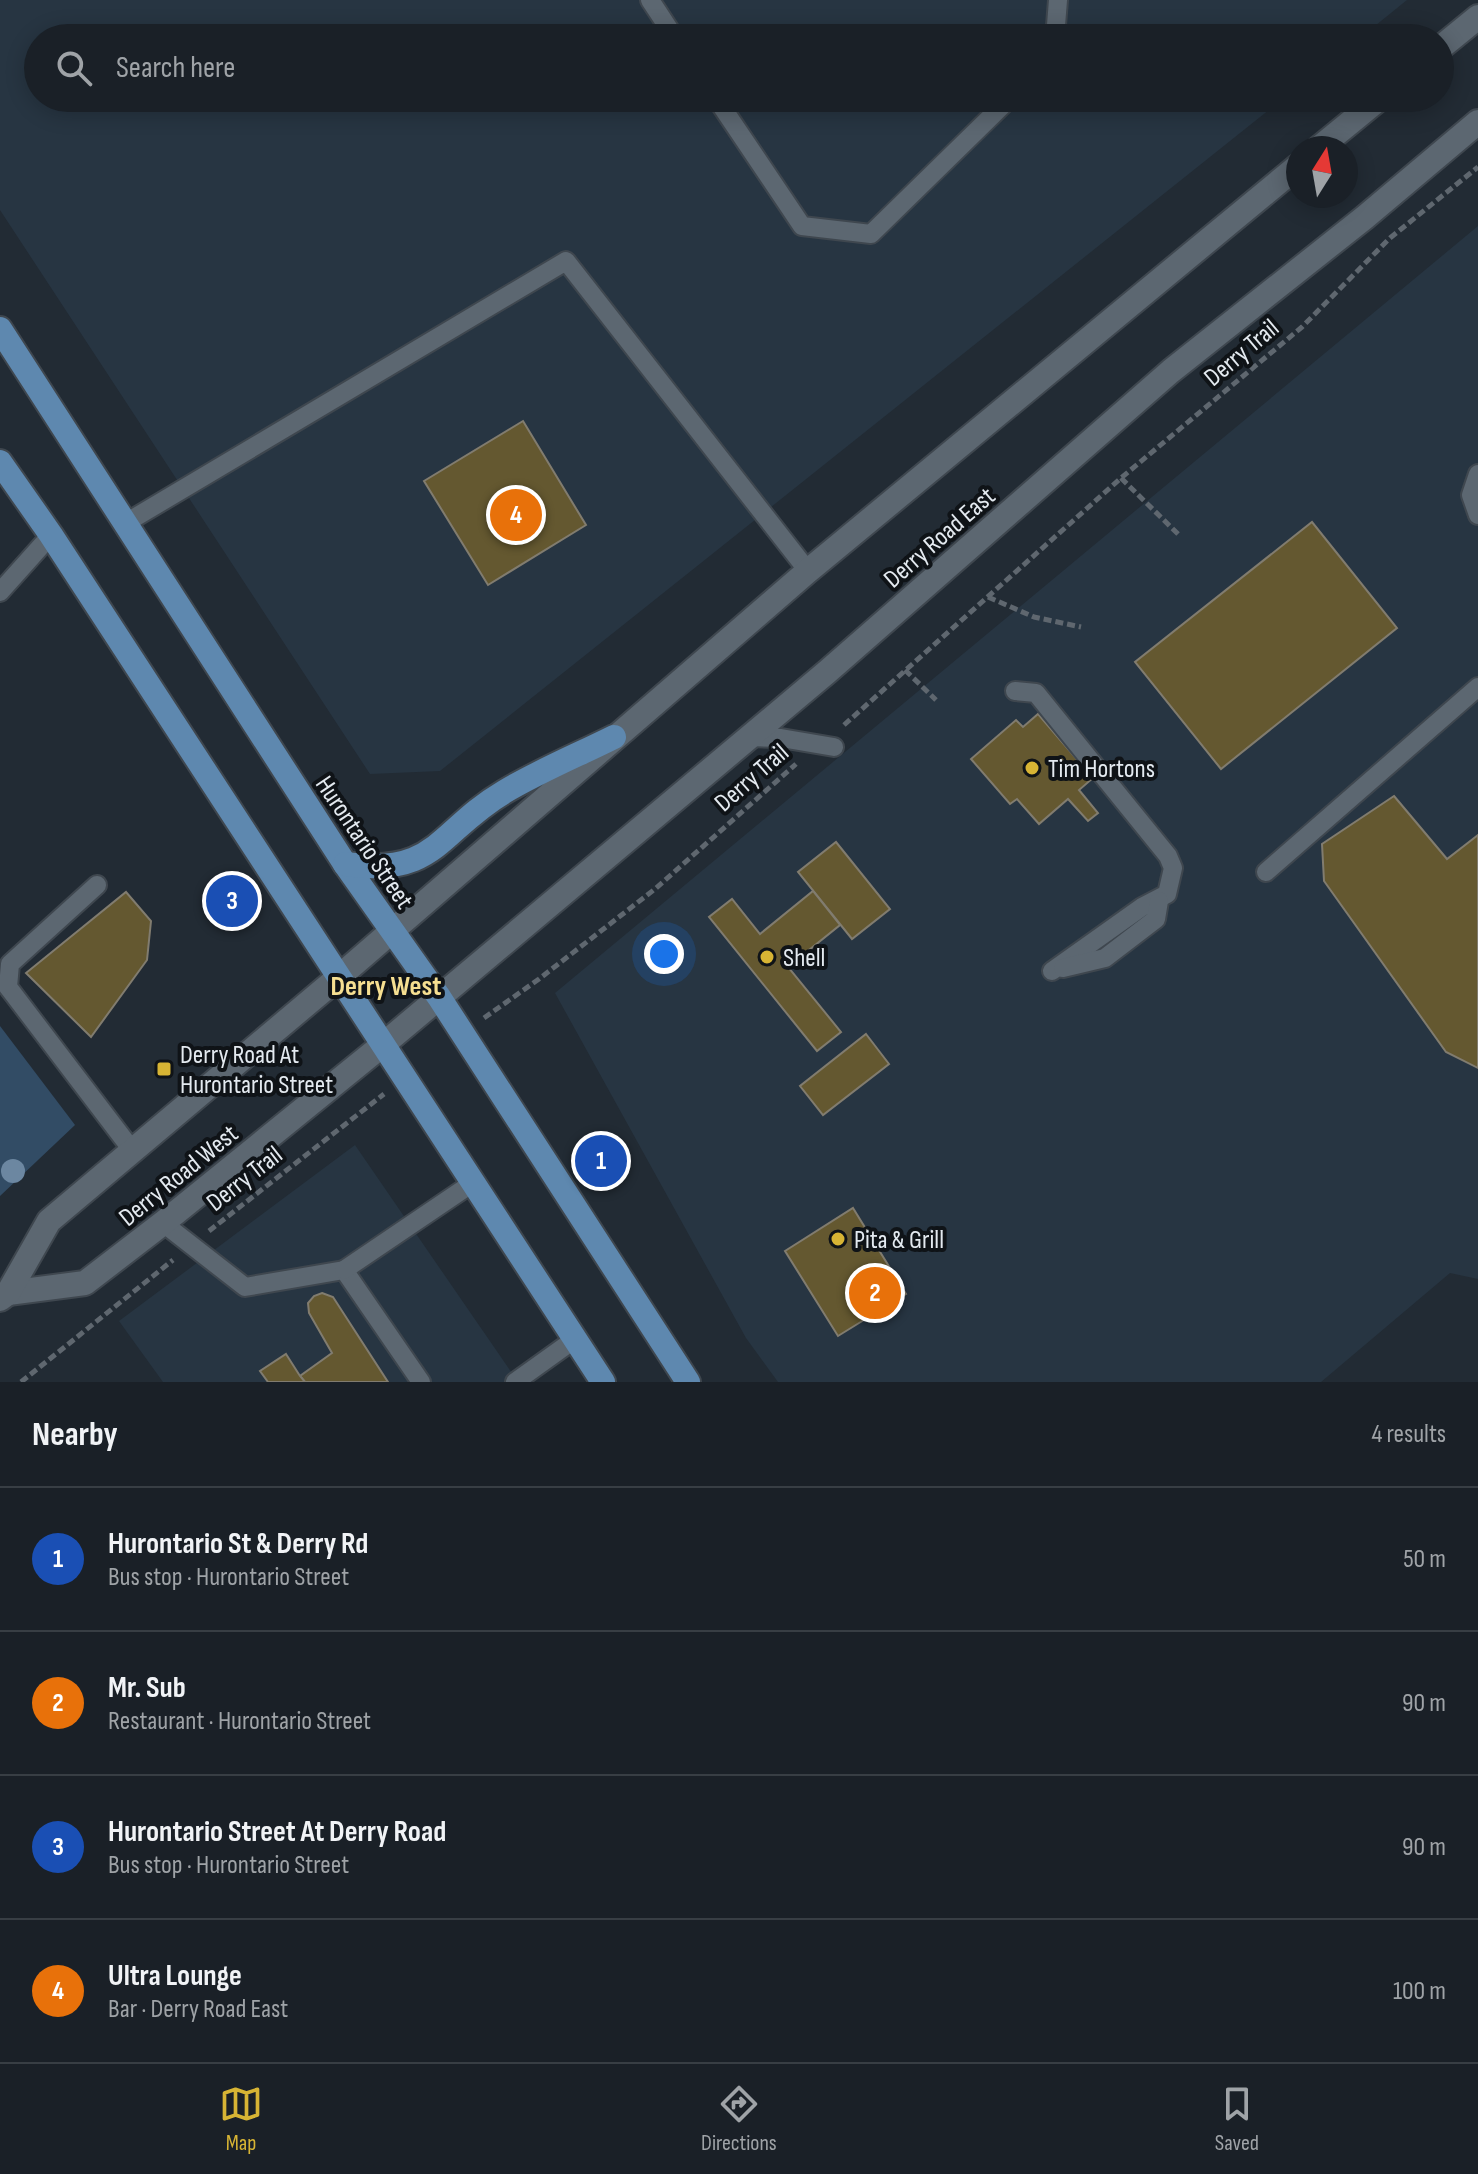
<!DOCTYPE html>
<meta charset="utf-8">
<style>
:root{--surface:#1a2027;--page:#23282f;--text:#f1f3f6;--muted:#9fa3a7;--line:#383e44;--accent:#d7b434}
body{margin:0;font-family:"Sofia Sans Condensed",sans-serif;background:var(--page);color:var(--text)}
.compass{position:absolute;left:1286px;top:136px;width:72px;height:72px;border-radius:50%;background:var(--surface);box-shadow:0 4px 20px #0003;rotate:11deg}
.you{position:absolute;left:664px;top:954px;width:28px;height:28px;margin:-20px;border:6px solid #fff;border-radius:50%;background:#1a73e8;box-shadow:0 0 0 12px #1a73e833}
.badge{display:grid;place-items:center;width:52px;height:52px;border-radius:50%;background:var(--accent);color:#fff;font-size:26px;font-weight:700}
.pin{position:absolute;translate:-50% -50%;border:4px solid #fff;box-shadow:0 2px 8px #0006}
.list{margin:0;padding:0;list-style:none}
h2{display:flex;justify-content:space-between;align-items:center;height:104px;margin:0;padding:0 32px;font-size:34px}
h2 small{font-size:26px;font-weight:400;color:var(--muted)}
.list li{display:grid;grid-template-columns:52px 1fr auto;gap:24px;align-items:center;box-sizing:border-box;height:144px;padding:0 32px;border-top:2px solid var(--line)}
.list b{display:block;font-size:30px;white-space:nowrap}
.list p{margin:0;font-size:26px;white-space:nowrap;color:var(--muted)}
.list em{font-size:26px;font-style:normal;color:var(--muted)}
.icon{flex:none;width:44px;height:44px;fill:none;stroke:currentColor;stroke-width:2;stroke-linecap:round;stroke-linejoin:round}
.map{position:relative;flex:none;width:1478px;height:1382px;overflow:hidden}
.search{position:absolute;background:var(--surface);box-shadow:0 4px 20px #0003;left:24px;right:24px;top:24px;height:88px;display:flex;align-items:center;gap:20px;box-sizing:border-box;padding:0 28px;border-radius:44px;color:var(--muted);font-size:30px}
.sheet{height:680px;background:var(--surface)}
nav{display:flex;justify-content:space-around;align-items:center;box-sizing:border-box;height:112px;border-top:2px solid var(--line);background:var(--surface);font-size:22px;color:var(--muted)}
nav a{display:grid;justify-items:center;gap:4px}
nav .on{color:var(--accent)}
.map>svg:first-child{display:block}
.built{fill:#273542}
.green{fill:#324c65}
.building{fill:#645830;stroke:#817c6f;stroke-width:2}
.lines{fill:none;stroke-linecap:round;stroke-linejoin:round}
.service-casing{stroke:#3f474f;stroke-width:22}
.secondary-casing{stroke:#3f474f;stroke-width:28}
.primary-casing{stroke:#3f474f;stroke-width:28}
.path{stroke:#5f676f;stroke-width:5;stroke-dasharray:8 4;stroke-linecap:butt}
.service{stroke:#5c6771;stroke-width:18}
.secondary{stroke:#5c6771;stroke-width:24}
.primary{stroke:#5e88af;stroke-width:24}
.tree{fill:#6c87a1}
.poi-dot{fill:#d7b434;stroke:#0f1317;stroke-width:3}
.labels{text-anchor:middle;stroke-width:8;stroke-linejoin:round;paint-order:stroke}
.street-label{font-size:26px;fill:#e4eaf0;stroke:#0f1317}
.poi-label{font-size:26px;fill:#e4eaf0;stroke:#0f1317;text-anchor:start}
.neighbourhood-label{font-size:28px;font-weight:bold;fill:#f6df91;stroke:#0f1317}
</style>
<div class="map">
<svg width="1478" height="1382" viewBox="0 0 1478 1382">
<rect width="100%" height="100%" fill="#222b34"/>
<g class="built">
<path d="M 0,0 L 1407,0 L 1360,38 L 38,38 L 38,98 L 1284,98 L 440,771 L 370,774 L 0,210 Z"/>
<path d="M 1478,226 L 1478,1279 L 1450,1273 L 1321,1382 L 778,1382 L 746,1338 L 555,993 Z"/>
<path d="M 355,1145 L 518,1382 L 163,1382 L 119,1321 Z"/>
</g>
<path class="green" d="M 0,1026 L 75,1125 L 0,1196 Z"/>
<g class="building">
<path d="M 523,421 L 586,525 L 488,585 L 424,481 Z"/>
<path d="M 1312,522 L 1397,628 L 1221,769 L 1135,662 Z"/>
<path d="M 1038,714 L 1093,778 L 1079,790 L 1098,813 L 1088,821 L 1068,799 L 1039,824 L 1017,799 L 1010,804 L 971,759 L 1016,720 L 1023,727 Z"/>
<path d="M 1394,796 L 1447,859 L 1478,835 L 1478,1068 L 1446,1052 L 1324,881 L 1322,844 Z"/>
<path d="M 836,842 L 890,909 L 852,939 L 798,872 Z"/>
<path d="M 813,891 L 840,925 L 788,967 L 841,1032 L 817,1051 L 709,917 L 732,899 L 760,934 Z"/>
<path d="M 126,892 L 151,921 L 147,960 L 91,1037 L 26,973 Z"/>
<path d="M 866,1034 L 889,1064 L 823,1115 L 800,1086 Z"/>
<path d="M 853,1208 L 906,1294 L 838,1336 L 785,1251 Z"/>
<path d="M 322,1293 L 333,1297 L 388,1382 L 305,1382 L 300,1376 L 332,1353 L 309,1313 L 308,1303 L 314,1296 Z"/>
<path d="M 286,1354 L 300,1376 L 305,1382 L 268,1382 L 260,1371 Z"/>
</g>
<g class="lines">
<defs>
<g id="service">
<path d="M 650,0 L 675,38"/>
<path d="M 1055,38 L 1058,0"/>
<path d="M 716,98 L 802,226 L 871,234 L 1010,98"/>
<path d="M 1478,474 L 1471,495 L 1478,515"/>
<path d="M 124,524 L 566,261 L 808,571"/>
<path d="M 0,592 L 51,535"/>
<path d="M 1015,691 L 1036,693 L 1168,856 L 1173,868 L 1167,894 L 1142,907 L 1052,971"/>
<path d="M 749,737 L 781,738 L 834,747"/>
<path d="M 1266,872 L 1478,687"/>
<path d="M 97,885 L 10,964 L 8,987 L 132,1150"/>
<path d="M 1063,968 L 1105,958 L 1156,919 L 1159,901"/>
<path d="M 163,1223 L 245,1287 L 344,1270 L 421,1382"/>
<path d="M 344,1270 L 474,1182"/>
<path d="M 515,1382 L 575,1339"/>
</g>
<g id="secondary">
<path d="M 1440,48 L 1478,17"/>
<path d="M 1319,148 L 1380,98"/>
<path d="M 8,1293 L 85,1283 L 163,1223 L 385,1043 L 827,672 L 1171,371 L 1364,218 L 1478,122"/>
<path d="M 0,1299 L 8,1293 L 49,1221 L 340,976 L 808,571 L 1298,166"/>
</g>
<g id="primary">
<path d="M 0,329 L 345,864 L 439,997 L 688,1382"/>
<path d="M 0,462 L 51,535 L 603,1382"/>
<path d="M 345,864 C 437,877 438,831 504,792 C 539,771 578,755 614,737"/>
</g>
</defs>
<use href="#service" class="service-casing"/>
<use href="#secondary" class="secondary-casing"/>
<use href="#primary" class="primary-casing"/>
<g class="path">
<path d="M 1121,478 L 1180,536"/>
<path d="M 988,597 L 1034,617 L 1081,627"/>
<path d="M 905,670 L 936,700"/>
<path d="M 844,725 L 1121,478 L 1302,327 L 1390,238 L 1478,167"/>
<path d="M 484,1018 L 539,979 L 655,889 L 796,764"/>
<path d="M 209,1231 L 384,1094"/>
<path d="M 21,1382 L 173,1260"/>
</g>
<use href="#service" class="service"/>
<use href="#secondary" class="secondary"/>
<use href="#primary" class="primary"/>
</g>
<circle class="tree" cx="13" cy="1171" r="12"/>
<g class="poi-dot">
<circle cx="1032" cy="768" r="8"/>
<circle cx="767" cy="957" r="8"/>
<rect x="156" y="1061" width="16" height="16" rx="4"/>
<circle cx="838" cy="1239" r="8"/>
</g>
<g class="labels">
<g class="street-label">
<text transform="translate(1241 352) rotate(-40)" y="9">Derry Trail</text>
<text transform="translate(939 537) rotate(-41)" y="9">Derry Road East</text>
<text transform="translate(751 777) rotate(-41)" y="9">Derry Trail</text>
<text transform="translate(365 842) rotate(56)" y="9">Hurontario Street</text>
<text transform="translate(178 1175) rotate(-39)" y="9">Derry Road West</text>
<text transform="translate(244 1178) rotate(-38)" y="9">Derry Trail</text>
</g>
<g class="poi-label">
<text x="1048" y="777">Tim Hortons</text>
<text x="783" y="966">Shell</text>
<text x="180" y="1063">Derry Road At<tspan x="180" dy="30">Hurontario Street</tspan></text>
<text x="854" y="1248">Pita &amp; Grill</text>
</g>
<g class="neighbourhood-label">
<text x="386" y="995">Derry West</text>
</g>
</g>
</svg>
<svg class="compass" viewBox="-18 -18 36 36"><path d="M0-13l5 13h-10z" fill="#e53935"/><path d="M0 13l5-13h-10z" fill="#9fa3a7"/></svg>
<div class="you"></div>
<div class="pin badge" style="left:601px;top:1161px;background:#1a4fb4">1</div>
<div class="pin badge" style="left:875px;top:1293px;background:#e8710a">2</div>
<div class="pin badge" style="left:232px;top:901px;background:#1a4fb4">3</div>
<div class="pin badge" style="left:516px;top:515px;background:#e8710a">4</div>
<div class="search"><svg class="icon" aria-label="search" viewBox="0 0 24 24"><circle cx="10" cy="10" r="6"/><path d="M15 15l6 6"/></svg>Search here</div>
</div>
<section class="sheet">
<h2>Nearby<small>4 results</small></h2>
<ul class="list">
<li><span class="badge" style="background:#1a4fb4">1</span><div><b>Hurontario St &amp; Derry Rd</b><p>Bus stop · Hurontario Street</p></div><em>50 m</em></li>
<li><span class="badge" style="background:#e8710a">2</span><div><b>Mr. Sub</b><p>Restaurant · Hurontario Street</p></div><em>90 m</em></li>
<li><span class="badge" style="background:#1a4fb4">3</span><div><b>Hurontario Street At Derry Road</b><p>Bus stop · Hurontario Street</p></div><em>90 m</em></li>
<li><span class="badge" style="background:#e8710a">4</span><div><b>Ultra Lounge</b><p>Bar · Derry Road East</p></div><em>100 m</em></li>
</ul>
</section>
<nav>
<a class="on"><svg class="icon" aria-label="map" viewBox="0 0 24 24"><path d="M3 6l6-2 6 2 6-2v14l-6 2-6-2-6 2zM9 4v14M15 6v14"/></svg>Map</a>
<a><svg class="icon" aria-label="directions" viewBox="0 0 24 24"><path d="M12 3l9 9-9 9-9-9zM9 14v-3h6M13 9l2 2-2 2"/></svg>Directions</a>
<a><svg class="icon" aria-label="saved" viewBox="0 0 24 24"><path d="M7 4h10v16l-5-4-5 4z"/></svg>Saved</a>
</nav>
